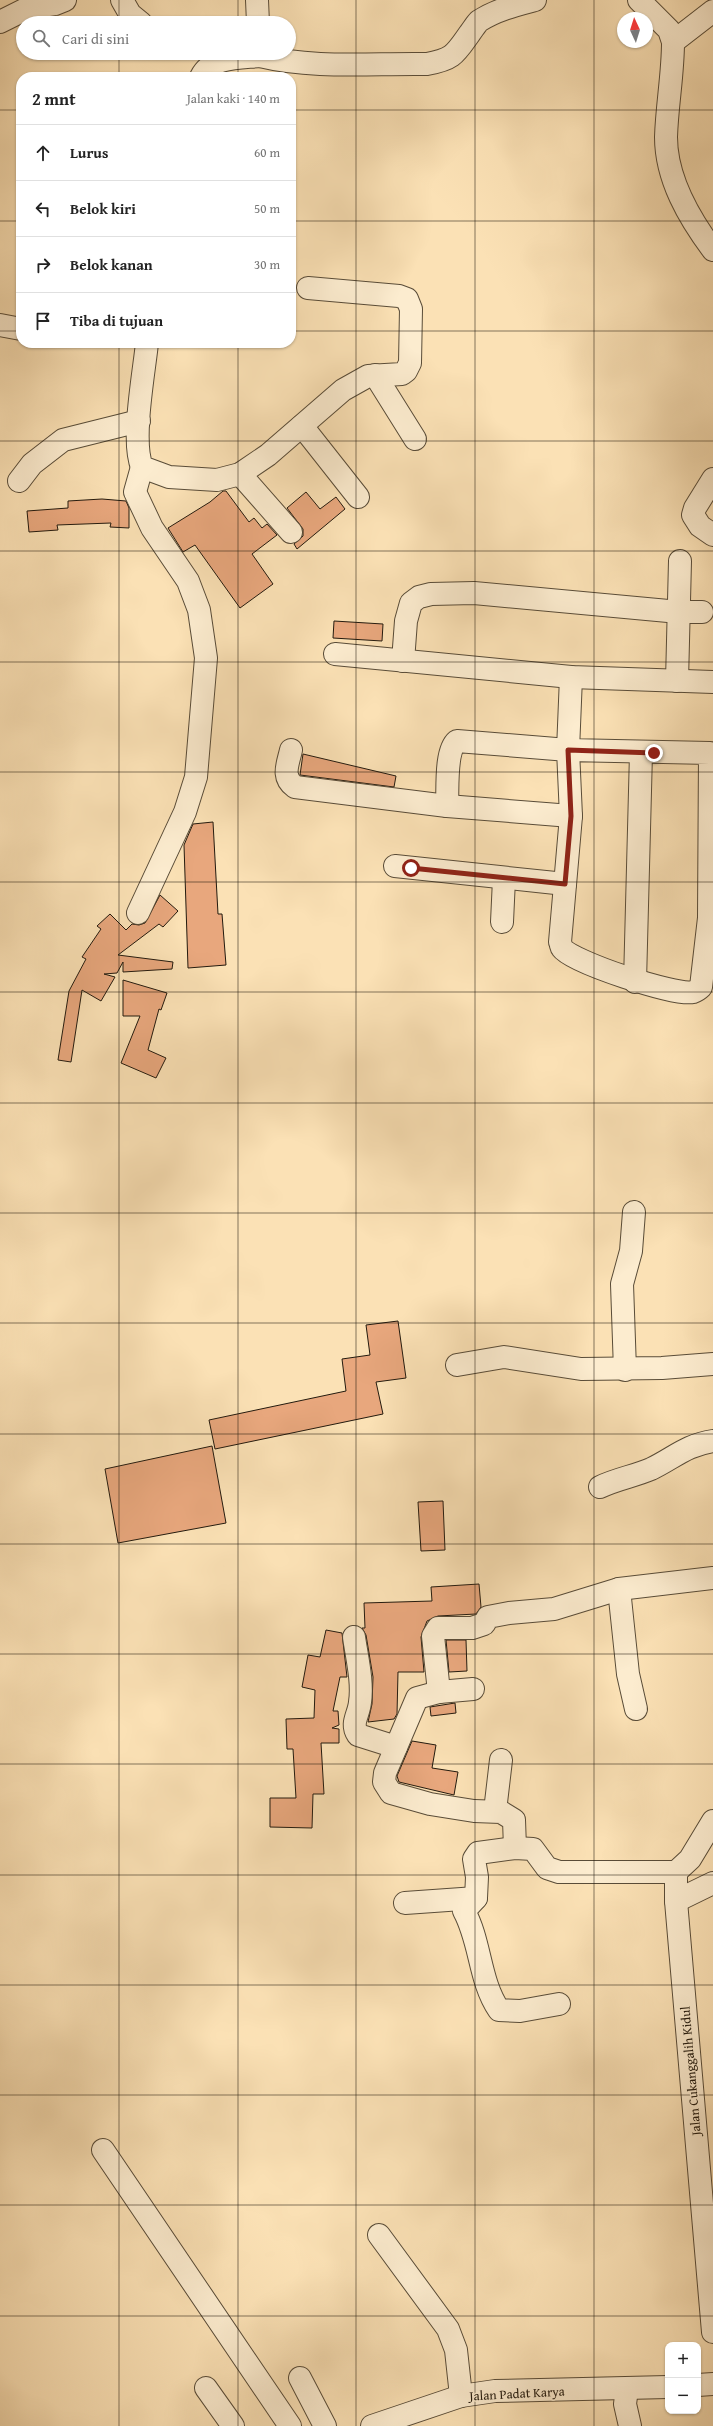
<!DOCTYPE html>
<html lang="id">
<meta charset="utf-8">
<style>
:root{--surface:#fff;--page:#f2f2f2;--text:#222;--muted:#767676;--line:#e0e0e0}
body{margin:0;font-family:"Gentium Book Plus",serif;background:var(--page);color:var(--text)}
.controls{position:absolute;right:12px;bottom:12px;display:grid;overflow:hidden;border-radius:8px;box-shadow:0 1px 3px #0004}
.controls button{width:36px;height:36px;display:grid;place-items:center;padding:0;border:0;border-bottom:1px solid var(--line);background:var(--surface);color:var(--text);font:20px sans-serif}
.compass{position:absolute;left:617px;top:12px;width:36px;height:36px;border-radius:50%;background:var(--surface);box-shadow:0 1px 3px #0004;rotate:356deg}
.stop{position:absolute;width:12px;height:12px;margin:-9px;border:3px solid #8f2418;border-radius:50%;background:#fff}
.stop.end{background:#8f2418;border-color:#fff;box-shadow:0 1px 4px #0008}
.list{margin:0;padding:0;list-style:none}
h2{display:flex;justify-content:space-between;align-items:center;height:52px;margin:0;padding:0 16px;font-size:17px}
h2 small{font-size:13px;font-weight:400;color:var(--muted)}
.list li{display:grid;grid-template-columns:26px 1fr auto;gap:12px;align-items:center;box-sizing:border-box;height:56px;padding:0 16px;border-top:1px solid var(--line)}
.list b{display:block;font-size:15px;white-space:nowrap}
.list em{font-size:13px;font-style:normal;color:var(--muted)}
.icon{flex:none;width:22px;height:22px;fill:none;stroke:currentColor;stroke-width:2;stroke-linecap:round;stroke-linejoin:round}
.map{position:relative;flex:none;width:713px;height:2426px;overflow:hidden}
.search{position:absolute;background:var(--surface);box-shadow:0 1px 3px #0004;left:16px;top:16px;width:280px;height:44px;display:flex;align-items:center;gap:10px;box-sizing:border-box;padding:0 14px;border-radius:22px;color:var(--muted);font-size:15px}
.panel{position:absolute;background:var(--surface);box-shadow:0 1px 3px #0004;left:16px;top:72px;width:280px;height:276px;border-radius:16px}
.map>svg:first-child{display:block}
.building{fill:#e8a77d;stroke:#231a0e}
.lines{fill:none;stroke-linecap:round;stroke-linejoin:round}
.minor-casing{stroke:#594c38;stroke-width:24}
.minor{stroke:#fceccf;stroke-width:22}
.route{stroke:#8f2418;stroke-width:5}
.grid{fill:none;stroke:#231a0e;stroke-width:1;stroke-opacity:0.55}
.labels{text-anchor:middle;stroke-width:3;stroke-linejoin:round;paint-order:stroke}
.street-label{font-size:13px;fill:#231a0e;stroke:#fceccf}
</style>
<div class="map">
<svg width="713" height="2426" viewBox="0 0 713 2426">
<rect width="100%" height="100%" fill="#fbe1b5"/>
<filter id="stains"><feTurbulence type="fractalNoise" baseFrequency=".005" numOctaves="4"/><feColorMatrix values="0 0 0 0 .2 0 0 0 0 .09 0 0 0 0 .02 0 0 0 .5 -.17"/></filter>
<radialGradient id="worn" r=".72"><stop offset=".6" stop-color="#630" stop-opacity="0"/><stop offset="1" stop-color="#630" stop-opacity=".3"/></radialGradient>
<g class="building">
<path d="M 223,491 L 226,491 L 249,522 L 254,518 L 262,528 L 267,524 L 277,535 L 252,554 L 273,584 L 240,608 L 195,545 L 183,552 L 168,528 L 210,502 Z"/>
<path d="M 306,492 L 320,509 L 336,497 L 345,509 L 297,549 L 294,544 L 303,536 L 303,529 L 287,508 Z"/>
<path d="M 102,499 L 126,501 L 129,508 L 129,528 L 110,527 L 111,523 L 57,525 L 58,530 L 29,532 L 27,511 L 68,508 L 68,501 Z"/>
<path d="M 334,621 L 383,624 L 382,641 L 333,638 Z"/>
<path d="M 303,754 L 396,776 L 394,787 L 300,775 Z"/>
<path d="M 213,822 L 218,914 L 222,914 L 226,965 L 188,968 L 184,845 L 193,824 Z"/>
<path d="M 160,895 L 178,911 L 163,927 L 159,924 L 118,955 L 173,962 L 172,969 L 123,972 L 123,962 L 117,973 L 104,974 L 115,977 L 101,1001 L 82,990 L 71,1062 L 58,1060 L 69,991 L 86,959 L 82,957 L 101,929 L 97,926 L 110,914 L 126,930 L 132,924 L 139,925 L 145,923 Z"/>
<path d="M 123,980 L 167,993 L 161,1010 L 159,1009 L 148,1050 L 166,1058 L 156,1078 L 121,1063 L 140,1016 L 123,1016 Z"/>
<path d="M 398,1321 L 406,1378 L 376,1382 L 383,1414 L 215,1449 L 209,1420 L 346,1391 L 342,1359 L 370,1355 L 366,1325 Z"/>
<path d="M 212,1446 L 226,1523 L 118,1543 L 105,1469 Z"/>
<path d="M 443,1501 L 445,1550 L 421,1551 L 418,1502 Z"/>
<path d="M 479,1584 L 481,1607 L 476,1614 L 438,1616 L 427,1621 L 421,1637 L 424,1672 L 398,1672 L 397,1714 L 394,1719 L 368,1722 L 372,1704 L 373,1677 L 366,1635 L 362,1628 L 365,1628 L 364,1603 L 432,1601 L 431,1587 Z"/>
<path d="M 326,1630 L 342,1633 L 347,1677 L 340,1677 L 333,1711 L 338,1711 L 339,1725 L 332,1728 L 339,1729 L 339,1743 L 321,1743 L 324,1794 L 313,1794 L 312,1828 L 270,1827 L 270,1798 L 296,1798 L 293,1749 L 287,1749 L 286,1719 L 314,1718 L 315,1690 L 302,1687 L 308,1655 L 320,1657 Z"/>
<path d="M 446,1640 L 466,1640 L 467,1671 L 449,1672 Z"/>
<path d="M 455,1703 L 456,1713 L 431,1716 L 430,1707 Z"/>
<path d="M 412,1741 L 436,1745 L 432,1768 L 458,1772 L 454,1795 L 399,1782 L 397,1776 Z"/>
</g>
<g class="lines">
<defs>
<g id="minor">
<path d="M 122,0 L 130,14 L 141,23"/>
<path d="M 257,0 L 258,23"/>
<path d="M 639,0 L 669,30 L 673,42 C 673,74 667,105 666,137 C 666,179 689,218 713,250"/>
<path d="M 0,22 L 28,8 L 55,4 L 65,0"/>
<path d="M 673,42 L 713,11"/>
<path d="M 260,56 C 314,69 371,63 427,64 C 454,59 455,54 470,33 C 473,29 476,24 479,21 C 496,10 516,5 535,0"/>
<path d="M 201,77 C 211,56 241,58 260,56 L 260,53"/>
<path d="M 0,325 L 21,329"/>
<path d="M 147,343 C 144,373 131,441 142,467 L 169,477 L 217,480 L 240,474 L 268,455 L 343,390 L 368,376 L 402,374 L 406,371 L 410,363 L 411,309 L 407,299 L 399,296 L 308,288"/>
<path d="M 375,375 L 415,439"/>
<path d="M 302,426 L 358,497"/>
<path d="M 240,474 L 291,532"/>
<path d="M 713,479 L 695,508 L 693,515 L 700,526 L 713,535"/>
<path d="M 19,481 L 32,464 L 63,440 L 139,421"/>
<path d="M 335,654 L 571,677 L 713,682"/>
<path d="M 403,661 L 406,621 L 411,603 L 419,597 L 431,594 L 474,593 L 679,612 L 702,612"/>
<path d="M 677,681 L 680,561"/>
<path d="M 291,750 C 288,764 281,777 295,787 L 447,806 L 571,816"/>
<path d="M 447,806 C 448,789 445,751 457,741 L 568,750 L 710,753 L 709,918 L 701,987 C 699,989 696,991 693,992 C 675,996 572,962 562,948 C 561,947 561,944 560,942 L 571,816 L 568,750 L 571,677"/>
<path d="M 395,866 L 565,884"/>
<path d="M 138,913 L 185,812 L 196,777 L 206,658 L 199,610 L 188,581 L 152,528 L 135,492 L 142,467"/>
<path d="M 502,922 L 504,879"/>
<path d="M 635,982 L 641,753"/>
<path d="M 457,1365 L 504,1357 L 581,1369 L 662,1368 L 713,1364"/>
<path d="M 625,1370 L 622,1284 L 631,1251 L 634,1212"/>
<path d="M 600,1487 C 616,1479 635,1476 651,1469 C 674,1458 686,1445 713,1441"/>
<path d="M 619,1589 L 628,1674 L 636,1709"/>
<path d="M 354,1637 C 357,1658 363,1682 360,1702 C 359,1715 350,1723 358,1735 L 396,1747"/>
<path d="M 473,1689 L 439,1692 L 417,1698 L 385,1773 L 384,1782 L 391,1793 L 430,1804 L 474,1811 L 501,1812 L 514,1820 L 515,1848"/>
<path d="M 439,1692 L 433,1636 L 438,1628 L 472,1628 L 484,1624 L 488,1617 L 509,1613 L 554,1609 L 619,1589 L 713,1578"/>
<path d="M 495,1811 L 501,1760"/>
<path d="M 713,1821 L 690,1859 L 676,1872 L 676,1901 L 713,2332"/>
<path d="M 676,1901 L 713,1883"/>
<path d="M 405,1903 L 476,1898"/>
<path d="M 559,2004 L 520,2011 L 499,2010 C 479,1981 481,1942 464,1911 L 476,1898 L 477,1877 L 474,1859 L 478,1853 L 515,1848 L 533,1849 L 547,1868 L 559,1872 L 676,1872"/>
<path d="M 103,2150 L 290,2426"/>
<path d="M 379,2235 L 448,2329 L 456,2350 L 461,2396"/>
<path d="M 300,2378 L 325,2426"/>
<path d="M 698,2385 L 713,2384"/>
<path d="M 206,2388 L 233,2426"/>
<path d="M 627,2389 L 625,2404 L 630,2426"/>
<path d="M 372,2426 L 461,2396 L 495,2391 L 668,2387"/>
</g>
</defs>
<use href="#minor" class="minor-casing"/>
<use href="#minor" class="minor"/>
</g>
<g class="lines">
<path class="route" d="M 411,868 L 565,884 L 571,816 L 568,750 L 654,753"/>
</g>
<path class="grid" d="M 119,0 L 119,23M 238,0 L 238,23M 356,0 L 356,2426M 475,0 L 475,2426M 594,0 L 594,2426M 119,53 L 119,77M 238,53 L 238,77M 0,110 L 21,110M 291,110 L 713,110M 0,221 L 21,221M 291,221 L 713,221M 0,331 L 21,331M 291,331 L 713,331M 119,343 L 119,2426M 238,343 L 238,2426M 0,441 L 713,441M 0,551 L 713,551M 0,662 L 713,662M 0,772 L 713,772M 0,882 L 713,882M 0,992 L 713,992M 0,1103 L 713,1103M 0,1213 L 713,1213M 0,1323 L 713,1323M 0,1434 L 713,1434M 0,1544 L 713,1544M 0,1654 L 713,1654M 0,1764 L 713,1764M 0,1875 L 713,1875M 0,1985 L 713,1985M 0,2095 L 713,2095M 0,2205 L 713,2205M 0,2316 L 713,2316"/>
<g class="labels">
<g class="street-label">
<text transform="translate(690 2071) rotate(-95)" y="5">Jalan Cukanggalih Kidul</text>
<text transform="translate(517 2393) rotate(-3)" y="5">Jalan Padat Karya</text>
</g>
</g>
<rect width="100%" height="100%" filter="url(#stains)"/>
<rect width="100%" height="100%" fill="url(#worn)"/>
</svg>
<div class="controls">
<button>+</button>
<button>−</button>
</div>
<svg class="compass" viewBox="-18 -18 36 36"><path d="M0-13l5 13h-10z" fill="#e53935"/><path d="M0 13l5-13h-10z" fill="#767676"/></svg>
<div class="stop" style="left:411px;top:868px"></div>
<div class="stop end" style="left:654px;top:753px"></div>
<div class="search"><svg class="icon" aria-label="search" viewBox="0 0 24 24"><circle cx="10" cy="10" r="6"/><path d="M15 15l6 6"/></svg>Cari di sini</div>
<section class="panel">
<h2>2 mnt<small>Jalan kaki · 140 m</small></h2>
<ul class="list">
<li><svg class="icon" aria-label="ahead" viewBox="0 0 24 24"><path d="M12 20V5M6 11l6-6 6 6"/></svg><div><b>Lurus</b></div><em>60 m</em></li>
<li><svg class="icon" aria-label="left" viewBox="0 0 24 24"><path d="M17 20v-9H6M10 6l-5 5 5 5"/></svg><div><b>Belok kiri</b></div><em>50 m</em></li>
<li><svg class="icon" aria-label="right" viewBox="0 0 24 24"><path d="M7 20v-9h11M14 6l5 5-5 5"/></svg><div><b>Belok kanan</b></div><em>30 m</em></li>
<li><svg class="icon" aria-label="arrive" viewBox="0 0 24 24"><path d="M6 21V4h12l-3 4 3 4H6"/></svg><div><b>Tiba di tujuan</b></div></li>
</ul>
</section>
</div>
